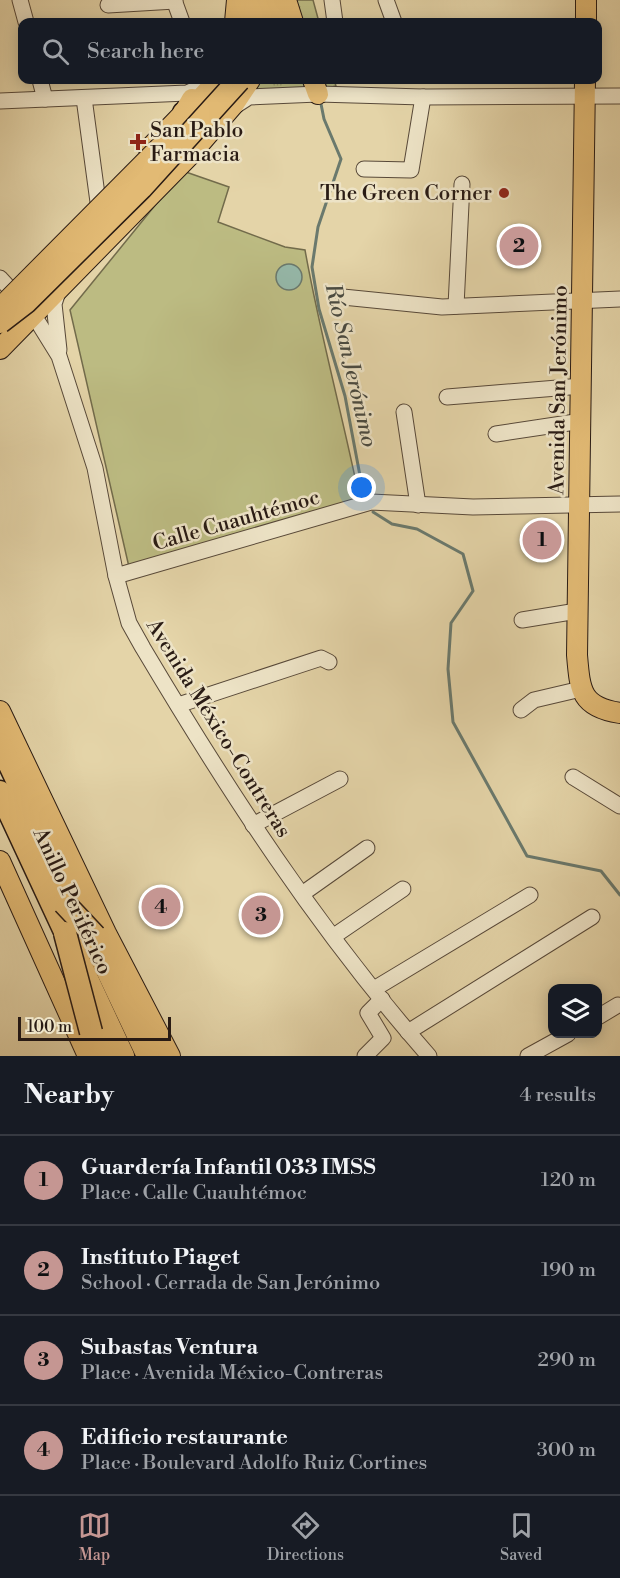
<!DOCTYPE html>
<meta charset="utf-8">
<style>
:root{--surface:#171b24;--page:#20242c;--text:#f1f3f6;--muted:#9ea1a6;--line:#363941;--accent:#c59692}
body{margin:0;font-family:"Libre Bodoni",serif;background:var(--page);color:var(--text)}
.controls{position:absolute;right:18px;bottom:18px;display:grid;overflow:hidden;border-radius:12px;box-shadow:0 3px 15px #0003}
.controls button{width:54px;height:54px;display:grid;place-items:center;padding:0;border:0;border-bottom:2px solid var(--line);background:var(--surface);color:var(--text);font:30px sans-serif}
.scale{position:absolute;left:18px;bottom:15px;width:153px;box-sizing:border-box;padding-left:6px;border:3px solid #291b14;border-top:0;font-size:16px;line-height:21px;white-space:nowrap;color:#291b14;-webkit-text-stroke:4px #ede3c6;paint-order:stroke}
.you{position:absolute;left:362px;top:488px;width:21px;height:21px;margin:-15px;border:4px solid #fff;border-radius:50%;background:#1a73e8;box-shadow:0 0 0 9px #1a73e833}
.badge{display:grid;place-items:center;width:39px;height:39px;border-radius:50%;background:var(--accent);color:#111;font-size:20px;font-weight:700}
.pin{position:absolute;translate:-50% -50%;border:3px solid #fff;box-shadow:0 2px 6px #0006}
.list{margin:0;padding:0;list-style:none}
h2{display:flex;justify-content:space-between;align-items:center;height:78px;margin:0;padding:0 24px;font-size:26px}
h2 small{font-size:20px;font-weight:400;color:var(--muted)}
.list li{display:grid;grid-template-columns:39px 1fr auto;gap:18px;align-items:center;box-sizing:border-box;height:90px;padding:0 24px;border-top:2px solid var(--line)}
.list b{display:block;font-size:22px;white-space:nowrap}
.list p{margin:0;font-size:20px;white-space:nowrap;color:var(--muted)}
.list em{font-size:20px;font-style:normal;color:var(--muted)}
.icon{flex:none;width:33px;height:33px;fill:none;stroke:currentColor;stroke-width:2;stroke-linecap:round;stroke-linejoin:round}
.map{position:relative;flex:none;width:620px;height:1056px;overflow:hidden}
.search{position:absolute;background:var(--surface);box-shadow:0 3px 15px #0003;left:18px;right:18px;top:18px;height:66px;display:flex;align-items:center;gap:15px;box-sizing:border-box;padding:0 21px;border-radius:12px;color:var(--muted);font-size:22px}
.sheet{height:438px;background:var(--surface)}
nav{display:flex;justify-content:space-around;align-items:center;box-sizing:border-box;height:84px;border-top:2px solid var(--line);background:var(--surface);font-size:16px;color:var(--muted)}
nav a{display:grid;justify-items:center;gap:3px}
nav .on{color:var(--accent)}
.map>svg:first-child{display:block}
.grass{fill:url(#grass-tufts);stroke:#726b4b;stroke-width:1.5}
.pitch{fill:#bcbb82;stroke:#726b4b;stroke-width:1.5}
.water{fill:#95b8a9;stroke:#6a796d;stroke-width:1.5}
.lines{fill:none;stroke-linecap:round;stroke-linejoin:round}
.stream{stroke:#6a796d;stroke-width:3}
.minor-casing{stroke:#584939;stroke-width:17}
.major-casing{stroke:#291b14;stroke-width:22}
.highway-casing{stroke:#291b14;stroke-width:25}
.minor{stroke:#ede3c6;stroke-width:15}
.major{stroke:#e2ba74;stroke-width:20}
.highway{stroke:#e2ba74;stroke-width:22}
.major-bridge-casing{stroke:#291b14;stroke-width:22;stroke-linecap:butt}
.highway-bridge-casing{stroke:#291b14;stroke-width:25;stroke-linecap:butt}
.major-bridge{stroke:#e2ba74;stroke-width:20}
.highway-bridge{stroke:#e2ba74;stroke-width:22}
.poi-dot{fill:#8f2418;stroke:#ede3c6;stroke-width:2}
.labels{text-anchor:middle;stroke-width:5;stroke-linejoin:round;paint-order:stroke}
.poi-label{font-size:21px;fill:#291b14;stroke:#ede3c6;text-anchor:start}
.street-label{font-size:21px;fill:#291b14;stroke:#ede3c6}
.water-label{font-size:22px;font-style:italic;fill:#494a41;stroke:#ede3c6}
</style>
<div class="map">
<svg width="620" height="1056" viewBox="0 0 620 1056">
<defs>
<pattern id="grass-tufts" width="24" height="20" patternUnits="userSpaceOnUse" patternTransform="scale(1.5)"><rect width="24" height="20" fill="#bcbb82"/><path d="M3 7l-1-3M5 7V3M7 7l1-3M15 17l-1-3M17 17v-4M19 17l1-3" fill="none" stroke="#a2a06f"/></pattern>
</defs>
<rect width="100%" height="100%" fill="#e4d4a8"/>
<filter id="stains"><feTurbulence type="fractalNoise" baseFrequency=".00333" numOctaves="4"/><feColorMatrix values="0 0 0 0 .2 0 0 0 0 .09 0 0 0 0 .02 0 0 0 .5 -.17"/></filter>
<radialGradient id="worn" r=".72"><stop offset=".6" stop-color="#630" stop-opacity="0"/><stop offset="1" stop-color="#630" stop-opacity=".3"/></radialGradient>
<g class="grass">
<path d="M 270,0 L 313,0 L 319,22 L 268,22 Z"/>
<path d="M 251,80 L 334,80 L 336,86 L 318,90 L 249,96 Z"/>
</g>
<path class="pitch" d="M 183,171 L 229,187 L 218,222 L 285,247 L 305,250 C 320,334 343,417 360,501 L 129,567 L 70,310 Z"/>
<circle class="water" cx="289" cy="277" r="13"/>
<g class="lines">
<g class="stream">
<path d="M 321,104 L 324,119 L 341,159 L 318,227 L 312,267 L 319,309 L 345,396 L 364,497"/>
<path d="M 373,512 L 392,524 L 417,529 L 463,554 L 473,591 L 451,623 L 448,669 L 453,722 L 527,856 L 601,871 L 620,895"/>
</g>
<defs>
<g id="minor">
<path d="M 20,0 L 26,22"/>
<path d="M 174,0 L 182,22"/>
<path d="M 332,0 L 335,22"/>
<path d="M 386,0 L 394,22"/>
<path d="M 108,5 L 175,1"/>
<path d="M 40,80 L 45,99"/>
<path d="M 84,98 L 98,202"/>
<path d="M 0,101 L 187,93 L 198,88"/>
<path d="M 235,106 L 249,97 L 318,94 L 423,97 L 620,96"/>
<path d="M 364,169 L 411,170 L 423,97"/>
<path d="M 0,278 L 33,314 L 59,356 L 95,468 L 116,576 L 129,623 L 143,648 C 228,791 319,931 429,1056"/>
<path d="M 343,297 L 442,307 L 620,299"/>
<path d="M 456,306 L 462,184"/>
<path d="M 59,350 L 54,304 L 59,289"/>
<path d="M 447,397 L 582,386"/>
<path d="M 404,412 L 418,505"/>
<path d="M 496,434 L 582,421"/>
<path d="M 116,576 L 371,502 L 473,507 L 620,504"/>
<path d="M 522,620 L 577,611"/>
<path d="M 178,705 L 321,658 L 329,662"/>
<path d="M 521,710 L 534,700 L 581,689"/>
<path d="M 573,777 L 620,806"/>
<path d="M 253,825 L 340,779"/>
<path d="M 302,894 L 367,848"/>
<path d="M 334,936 L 403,889"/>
<path d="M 374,989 L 530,895"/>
<path d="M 598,1017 L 618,1005"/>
<path d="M 408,1032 L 592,917"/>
<path d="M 365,1056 L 383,1038 L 368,1013 L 382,999"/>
<path d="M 528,1056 L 568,1034"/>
</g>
<g id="major">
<path d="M 286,0 L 293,22"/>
<path d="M 235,22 L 237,0"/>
<path d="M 274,22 L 275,0"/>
<path d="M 586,22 L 586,0"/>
<path d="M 313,80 L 318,94"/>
<path d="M 585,80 L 577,655 C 580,691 581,707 620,713"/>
<path d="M 149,149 L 184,113 L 192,99"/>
<path d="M 0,349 L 190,155 L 234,104 L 250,80"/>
<path d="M 0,711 L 106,933 L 170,1056"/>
<path d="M 0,861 L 88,1056"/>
</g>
<g id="highway">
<path d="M 254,22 L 257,0"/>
<path d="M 184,113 L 197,104 L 219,80"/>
<path d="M 0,744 L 148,1056"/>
<path d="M 0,792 L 123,1056"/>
<path d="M 91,1032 L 102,1056"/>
</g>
</defs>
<use href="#minor" class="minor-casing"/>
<use href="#major" class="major-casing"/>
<use href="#highway" class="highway-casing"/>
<use href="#minor" class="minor"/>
<use href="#major" class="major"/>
<use href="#highway" class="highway"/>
<defs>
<path id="major-bridge" d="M 0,308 L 168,139"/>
<g id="highway-bridge">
<path d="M 0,322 L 26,302 L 141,188 L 239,80"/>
<path d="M 64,903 L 95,936"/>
<path d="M 65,933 L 91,1032"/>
</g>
</defs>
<use href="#major-bridge" class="major-bridge-casing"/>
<use href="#highway-bridge" class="highway-bridge-casing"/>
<use href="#major-bridge" class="major-bridge"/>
<use href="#highway-bridge" class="highway-bridge"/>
</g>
<g class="poi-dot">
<path d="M135 133h6v6h6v6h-6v6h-6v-6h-6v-6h6z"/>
<circle cx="504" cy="193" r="6"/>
</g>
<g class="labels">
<g class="poi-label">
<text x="150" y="137">San Pablo<tspan x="150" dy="24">Farmacia</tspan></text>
<text x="492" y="200" text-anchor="end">The Green Corner</text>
</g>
<g class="street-label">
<text transform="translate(558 390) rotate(-89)" y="7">Avenida San Jerónimo</text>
<text transform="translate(236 520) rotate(-16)" y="7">Calle Cuauhtémoc</text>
<text transform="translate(219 728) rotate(58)" y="7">Avenida México-Contreras</text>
<text transform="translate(73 901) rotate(65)" y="7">Anillo Periférico</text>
</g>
<g class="water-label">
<text transform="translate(352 365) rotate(77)" y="8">Río San Jerónimo</text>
</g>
</g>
<rect width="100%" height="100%" filter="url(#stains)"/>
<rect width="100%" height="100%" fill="url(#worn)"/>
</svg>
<div class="controls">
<button><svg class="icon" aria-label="layers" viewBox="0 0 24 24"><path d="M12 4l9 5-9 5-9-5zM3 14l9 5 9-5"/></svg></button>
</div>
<div class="scale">100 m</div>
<div class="you"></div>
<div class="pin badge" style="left:542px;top:540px">1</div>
<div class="pin badge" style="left:519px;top:246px">2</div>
<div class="pin badge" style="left:261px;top:915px">3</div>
<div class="pin badge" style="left:161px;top:907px">4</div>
<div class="search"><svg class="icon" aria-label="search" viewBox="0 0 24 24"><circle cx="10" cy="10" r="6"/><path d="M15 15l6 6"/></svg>Search here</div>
</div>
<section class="sheet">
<h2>Nearby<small>4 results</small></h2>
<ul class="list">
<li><span class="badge">1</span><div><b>Guardería Infantil 033 IMSS</b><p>Place · Calle Cuauhtémoc</p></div><em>120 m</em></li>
<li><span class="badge">2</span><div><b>Instituto Piaget</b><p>School · Cerrada de San Jerónimo</p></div><em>190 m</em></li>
<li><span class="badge">3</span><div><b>Subastas Ventura</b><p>Place · Avenida México-Contreras</p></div><em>290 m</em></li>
<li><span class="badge">4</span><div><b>Edificio restaurante</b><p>Place · Boulevard Adolfo Ruiz Cortines</p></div><em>300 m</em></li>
</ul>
</section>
<nav>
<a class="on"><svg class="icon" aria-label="map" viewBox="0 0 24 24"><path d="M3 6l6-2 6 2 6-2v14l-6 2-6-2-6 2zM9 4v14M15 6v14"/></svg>Map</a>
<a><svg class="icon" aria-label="directions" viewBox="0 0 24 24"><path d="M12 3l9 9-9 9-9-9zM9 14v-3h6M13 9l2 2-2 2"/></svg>Directions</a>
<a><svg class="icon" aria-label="saved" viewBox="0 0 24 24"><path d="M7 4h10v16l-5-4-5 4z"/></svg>Saved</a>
</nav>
